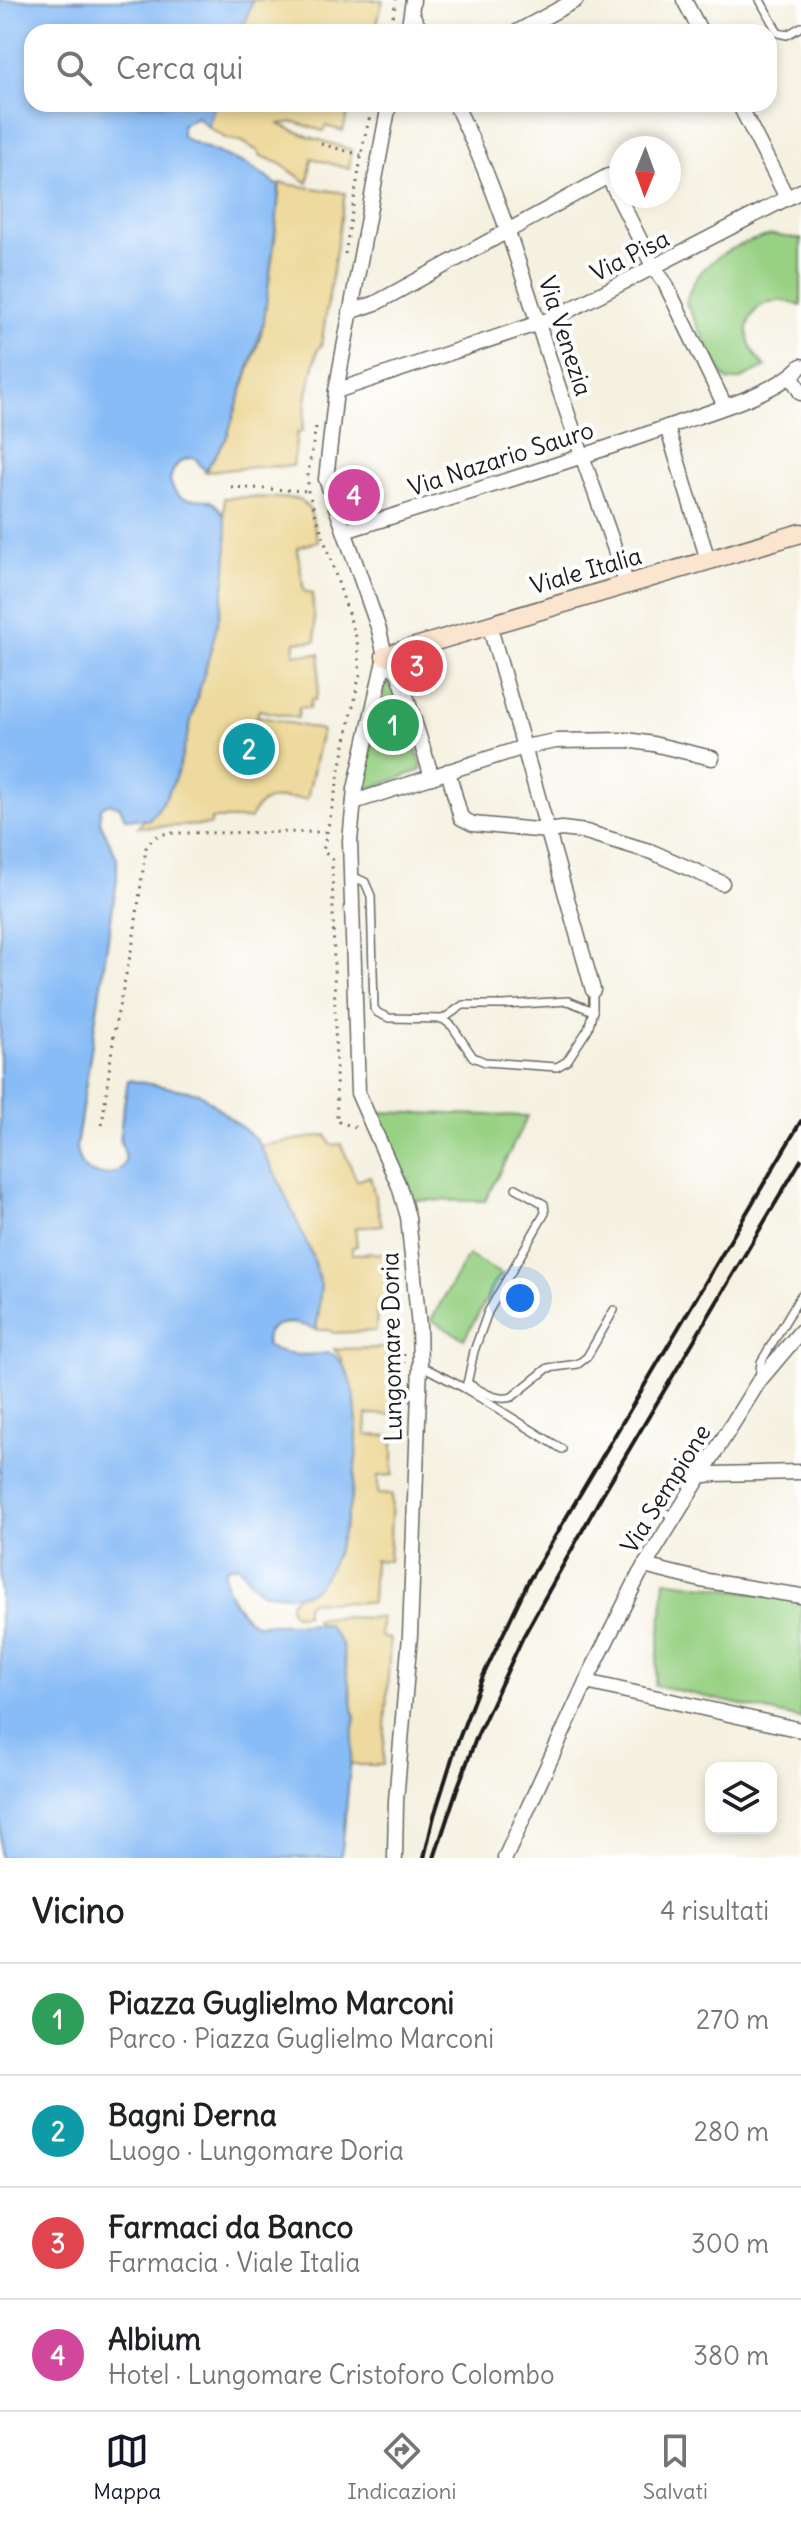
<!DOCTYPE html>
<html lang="it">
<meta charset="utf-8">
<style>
:root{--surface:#fff;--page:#f6f6f6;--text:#202124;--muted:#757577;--line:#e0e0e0;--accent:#111827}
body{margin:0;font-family:Delius,sans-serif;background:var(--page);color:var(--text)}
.controls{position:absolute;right:24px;bottom:24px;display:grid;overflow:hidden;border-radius:16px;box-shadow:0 4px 12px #0003}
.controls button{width:72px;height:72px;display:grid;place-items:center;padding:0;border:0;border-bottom:2px solid var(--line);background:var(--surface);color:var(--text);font:40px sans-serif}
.compass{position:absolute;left:609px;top:136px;width:72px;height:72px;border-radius:50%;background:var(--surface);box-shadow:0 4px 12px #0003;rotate:181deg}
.you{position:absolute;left:520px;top:1298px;width:28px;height:28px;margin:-20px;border:6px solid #fff;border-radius:50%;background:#1a73e8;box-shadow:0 0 0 12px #1a73e833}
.badge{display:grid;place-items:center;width:52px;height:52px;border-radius:50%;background:var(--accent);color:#fff;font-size:26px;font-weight:700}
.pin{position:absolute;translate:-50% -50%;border:4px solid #fff;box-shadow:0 2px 8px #0006}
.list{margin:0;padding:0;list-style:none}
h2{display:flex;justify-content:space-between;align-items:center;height:104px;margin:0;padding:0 32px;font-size:34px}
h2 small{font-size:26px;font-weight:400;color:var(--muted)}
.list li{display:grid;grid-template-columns:52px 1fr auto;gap:24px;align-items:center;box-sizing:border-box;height:112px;padding:0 32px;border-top:2px solid var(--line)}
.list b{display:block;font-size:30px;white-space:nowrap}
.list p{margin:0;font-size:26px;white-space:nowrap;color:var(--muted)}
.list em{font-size:26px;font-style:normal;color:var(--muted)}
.icon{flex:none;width:44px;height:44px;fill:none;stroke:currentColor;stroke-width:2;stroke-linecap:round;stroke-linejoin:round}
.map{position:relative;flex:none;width:801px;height:1858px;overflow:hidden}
.search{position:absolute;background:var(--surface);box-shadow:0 4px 12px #0003;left:24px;right:24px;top:24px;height:88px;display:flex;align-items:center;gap:20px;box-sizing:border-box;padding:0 28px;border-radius:24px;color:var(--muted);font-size:30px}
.sheet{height:552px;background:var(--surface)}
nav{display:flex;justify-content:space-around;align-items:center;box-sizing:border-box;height:112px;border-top:2px solid var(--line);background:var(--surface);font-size:22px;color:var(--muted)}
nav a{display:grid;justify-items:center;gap:4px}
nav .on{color:var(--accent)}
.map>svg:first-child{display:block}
.green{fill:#98d184;stroke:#5a7650;stroke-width:2}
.sand{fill:#eeda9e;stroke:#857b5d;stroke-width:2}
.water{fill:#88bcf6;stroke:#526c89;stroke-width:2}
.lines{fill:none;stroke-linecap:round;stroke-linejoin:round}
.lane-casing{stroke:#686761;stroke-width:10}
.street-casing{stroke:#686761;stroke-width:17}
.secondary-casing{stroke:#686761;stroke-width:21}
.path{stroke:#686761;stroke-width:3;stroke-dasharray:2 6;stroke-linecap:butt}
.lane{stroke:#fff;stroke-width:7}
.street{stroke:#fff;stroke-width:14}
.secondary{stroke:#fbe5cf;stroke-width:18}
.rail{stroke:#1c1c1c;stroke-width:4}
.labels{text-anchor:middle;stroke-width:8;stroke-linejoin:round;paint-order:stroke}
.street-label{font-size:24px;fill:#1c1c1c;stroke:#fff}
</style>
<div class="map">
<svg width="801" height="1858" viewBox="0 0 801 1858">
<rect width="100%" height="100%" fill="#fff"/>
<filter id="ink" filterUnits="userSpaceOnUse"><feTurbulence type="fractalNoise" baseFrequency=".0125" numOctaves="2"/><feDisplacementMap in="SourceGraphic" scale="16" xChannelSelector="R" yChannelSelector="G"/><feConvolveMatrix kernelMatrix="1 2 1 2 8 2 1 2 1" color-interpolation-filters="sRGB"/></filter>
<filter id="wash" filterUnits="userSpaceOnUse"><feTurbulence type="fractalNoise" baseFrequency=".006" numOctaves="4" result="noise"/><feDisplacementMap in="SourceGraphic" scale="32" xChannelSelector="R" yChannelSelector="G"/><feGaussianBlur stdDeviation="1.8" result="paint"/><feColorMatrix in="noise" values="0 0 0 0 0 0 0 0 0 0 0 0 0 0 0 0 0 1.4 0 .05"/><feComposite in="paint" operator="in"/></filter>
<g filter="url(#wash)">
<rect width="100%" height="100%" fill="#f5f1e1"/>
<g class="green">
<path d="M 772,235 L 801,239 L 801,306 C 754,285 728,334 766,367 L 739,380 L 728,381 L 721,373 L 686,303 C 694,263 735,243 772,235 Z"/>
<path d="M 394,682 L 422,767 L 419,771 L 368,789 L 364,785 L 364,780 L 384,688 L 386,684 Z"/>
<path d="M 376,1112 L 528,1116 L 485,1201 L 411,1200 Z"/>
<path d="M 468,1255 L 501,1274 L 464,1339 L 431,1320 Z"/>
<path d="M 665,1580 L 801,1600 L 801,1719 L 655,1685 Z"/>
</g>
<g class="sand">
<path d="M 253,0 L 383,0 L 376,28 L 366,26 L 364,32 L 241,32 Z"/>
<path d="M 215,104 L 350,104 L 343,131 L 326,126 L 323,131 L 295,122 L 278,124 L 310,137 L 352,150 L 349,169 L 312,158 L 308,183 L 279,163 L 261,156 L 259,152 L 241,141 L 227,139 L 208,127 Z"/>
<path d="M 280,183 L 345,193 L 321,346 L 318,348 L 307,394 L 302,432 L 297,433 L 293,466 L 254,467 L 205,472 L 226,438 L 261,335 L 275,240 Z"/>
<path d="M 250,497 L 300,499 L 310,510 L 318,541 L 297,548 L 304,591 L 312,593 L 316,641 L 295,642 L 294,654 L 320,654 L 318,691 L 315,700 L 311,700 L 310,708 L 299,707 L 298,718 L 259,710 L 257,716 L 322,730 L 307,799 C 283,799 261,792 250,819 L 211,819 L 211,825 L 138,827 L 148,815 L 224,572 L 224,498 Z"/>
<path d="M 326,1135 L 331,1145 L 341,1144 L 357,1181 L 370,1176 L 382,1225 L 355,1228 L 357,1246 L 352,1247 L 352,1254 L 390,1253 L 391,1255 L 393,1301 L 377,1302 L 376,1331 L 333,1333 L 329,1330 L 316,1330 L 319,1312 L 259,1146 Z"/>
<path d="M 387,1348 L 387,1366 L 395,1367 L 395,1415 L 367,1414 L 366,1435 L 393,1436 L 393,1475 L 378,1476 L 378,1494 L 392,1495 L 389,1561 L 374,1560 L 372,1603 L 310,1601 L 307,1603 L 305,1615 L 294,1615 L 290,1609 L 290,1603 L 307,1586 L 347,1384 L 342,1359 L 334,1349 Z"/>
<path d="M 328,1617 L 381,1618 L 380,1637 L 390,1639 L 383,1765 L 345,1765 L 335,1657 L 315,1619 Z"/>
</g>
<path class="water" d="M 0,0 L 253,0 L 241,32 L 32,32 L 32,104 L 215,104 L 208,127 L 197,117 L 182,125 L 182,136 L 190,141 L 248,165 L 279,186 L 277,217 L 264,321 L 227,437 L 205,471 L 195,458 C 180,457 173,467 170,480 C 180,518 209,481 224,517 C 228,528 227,542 227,553 C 225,616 206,662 191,721 C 185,742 182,765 172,785 C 166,798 158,811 148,820 L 125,818 L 120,807 L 109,803 L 101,808 L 100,822 L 117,858 L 117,880 L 76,1148 C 78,1159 81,1169 92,1173 C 103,1177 120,1175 125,1162 C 128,1153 120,1146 120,1137 C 121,1118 125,1099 128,1080 L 199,1093 L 256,1139 L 277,1177 L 312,1255 L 321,1285 L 316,1330 C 299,1321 261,1317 267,1346 C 284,1358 309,1355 329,1353 C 380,1371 354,1569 309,1592 C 296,1598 274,1593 260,1592 L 238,1566 L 230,1566 L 225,1571 C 223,1590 239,1614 255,1624 L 327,1624 L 342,1645 L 355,1718 L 342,1851 L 339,1858 L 0,1858 Z"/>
</g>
<g filter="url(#ink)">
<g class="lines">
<defs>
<g id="lane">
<path d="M 760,0 L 778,33 L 787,35 L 801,27"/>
<path d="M 352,876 L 365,882 L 371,896 L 374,1008 L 378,1013 L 389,1018 L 443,1019 L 452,1026 L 473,1057 L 485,1062 L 557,1067 L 567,1061 L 588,1029 L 593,1011 L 593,990"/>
<path d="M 443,1019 L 463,1005 L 504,1005 L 568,1001 L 593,1011"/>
<path d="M 420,1365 L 466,1389 L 562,1449"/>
<path d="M 759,1379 L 761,1362 L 801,1295"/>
<path d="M 467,1383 C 482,1391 496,1402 512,1397 L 548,1368 L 578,1364 L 587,1357 L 614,1310"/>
<path d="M 466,1389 L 474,1351 L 488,1312 L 545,1213 L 544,1204 L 516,1188"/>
<path d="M 661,1510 L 674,1517"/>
</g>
<g id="street">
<path d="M 684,0 L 701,32"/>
<path d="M 412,14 L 421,32"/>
<path d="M 408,32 L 413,0"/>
<path d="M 517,32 L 576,0"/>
<path d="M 389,104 L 336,391 L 326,479 L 379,630 L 385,656 L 355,789 L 350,841 L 358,1093 L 399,1186 L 408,1217 L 419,1327 L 420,1365 L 410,1635 L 396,1801 L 395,1858"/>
<path d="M 455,104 C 496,185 522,274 550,361 C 574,436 602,510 627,585"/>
<path d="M 739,104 L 787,198"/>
<path d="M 350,312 L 376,303 L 608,176 L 654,268 L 665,283 L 725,406"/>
<path d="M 792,377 L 801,393"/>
<path d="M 336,391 L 554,318 L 801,191"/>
<path d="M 667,427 L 708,560"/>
<path d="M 345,531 C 458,496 570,462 681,422 C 713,411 780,391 801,366"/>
<path d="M 489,624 L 593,990"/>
<path d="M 384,662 L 397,671 L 402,683 L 432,777"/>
<path d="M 448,771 L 461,818 L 473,824 L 548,831 L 562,829 L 586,832 L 652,852 L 722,883"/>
<path d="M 354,802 L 524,747 L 556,741 L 627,740 L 653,744 L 712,758"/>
<path d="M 699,1476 L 713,1474 L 801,1472"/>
<path d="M 644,1566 L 701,1580 L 801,1596"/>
<path d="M 586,1682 L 801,1730"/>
<path d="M 505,1858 L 586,1682 L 639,1575 L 759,1381 L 801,1331"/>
</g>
<path id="secondary" d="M 385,656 L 801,533"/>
</defs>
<use href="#lane" class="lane-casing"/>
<use href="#street" class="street-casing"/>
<use href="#secondary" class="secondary-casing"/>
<g class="path">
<path d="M 390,32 L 396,0"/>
<path d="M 321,144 L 361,155"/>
<path d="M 345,254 L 364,140 L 373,104"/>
<path d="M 316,427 L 308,473 L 308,491 L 357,640 L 360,673 L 323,851 L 332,859 L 337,1121 L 357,1128"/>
<path d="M 231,487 L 308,491"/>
<path d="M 102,1125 L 115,1026 L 133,942 L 146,848 C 153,835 160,834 174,833 L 327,832"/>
<path d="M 403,1412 L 404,1351"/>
</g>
<use href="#lane" class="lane"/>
<use href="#street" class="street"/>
<use href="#secondary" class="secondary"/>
<g class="rail">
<path d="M 424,1858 L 434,1816 L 455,1749 L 483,1676 L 528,1582 L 801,1121"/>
<path d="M 434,1858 L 457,1789 L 477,1736 L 523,1637 L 601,1497 L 801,1160"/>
</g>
</g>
</g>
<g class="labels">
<g class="street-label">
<text transform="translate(630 256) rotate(-27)" y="8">Via Pisa</text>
<text transform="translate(565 336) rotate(72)" y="8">Via Venezia</text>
<text transform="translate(501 459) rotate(-18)" y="8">Via Nazario Sauro</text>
<text transform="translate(586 571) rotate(-16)" y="8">Viale Italia</text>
<text transform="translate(392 1347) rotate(-91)" y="8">Lungomare Doria</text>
<text transform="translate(666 1489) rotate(-58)" y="8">Via Sempione</text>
</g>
</g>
</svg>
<div class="controls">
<button><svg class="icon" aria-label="layers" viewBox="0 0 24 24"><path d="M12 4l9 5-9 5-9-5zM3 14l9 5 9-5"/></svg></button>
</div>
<svg class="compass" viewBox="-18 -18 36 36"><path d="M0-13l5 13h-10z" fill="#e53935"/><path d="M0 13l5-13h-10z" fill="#757577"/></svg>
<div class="you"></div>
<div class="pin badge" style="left:393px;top:725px;background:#2e9e5b">1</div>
<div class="pin badge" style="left:249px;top:749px;background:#0f9aa8">2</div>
<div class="pin badge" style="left:417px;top:666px;background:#e0444e">3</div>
<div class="pin badge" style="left:354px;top:495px;background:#d1479c">4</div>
<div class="search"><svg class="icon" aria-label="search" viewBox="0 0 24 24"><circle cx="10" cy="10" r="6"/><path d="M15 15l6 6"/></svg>Cerca qui</div>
</div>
<section class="sheet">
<h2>Vicino<small>4 risultati</small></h2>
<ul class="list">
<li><span class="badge" style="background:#2e9e5b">1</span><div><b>Piazza Guglielmo Marconi</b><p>Parco · Piazza Guglielmo Marconi</p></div><em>270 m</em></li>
<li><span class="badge" style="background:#0f9aa8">2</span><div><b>Bagni Derna</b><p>Luogo · Lungomare Doria</p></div><em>280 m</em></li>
<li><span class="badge" style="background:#e0444e">3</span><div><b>Farmaci da Banco</b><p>Farmacia · Viale Italia</p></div><em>300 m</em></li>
<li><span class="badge" style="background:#d1479c">4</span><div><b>Albium</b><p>Hotel · Lungomare Cristoforo Colombo</p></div><em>380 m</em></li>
</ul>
</section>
<nav>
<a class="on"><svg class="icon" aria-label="map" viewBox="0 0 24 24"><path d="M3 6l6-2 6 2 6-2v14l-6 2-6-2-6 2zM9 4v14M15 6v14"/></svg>Mappa</a>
<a><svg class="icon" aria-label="directions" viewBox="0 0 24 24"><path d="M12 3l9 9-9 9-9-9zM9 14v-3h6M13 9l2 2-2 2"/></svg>Indicazioni</a>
<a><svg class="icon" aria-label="saved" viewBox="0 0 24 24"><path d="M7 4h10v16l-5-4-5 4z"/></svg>Salvati</a>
</nav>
